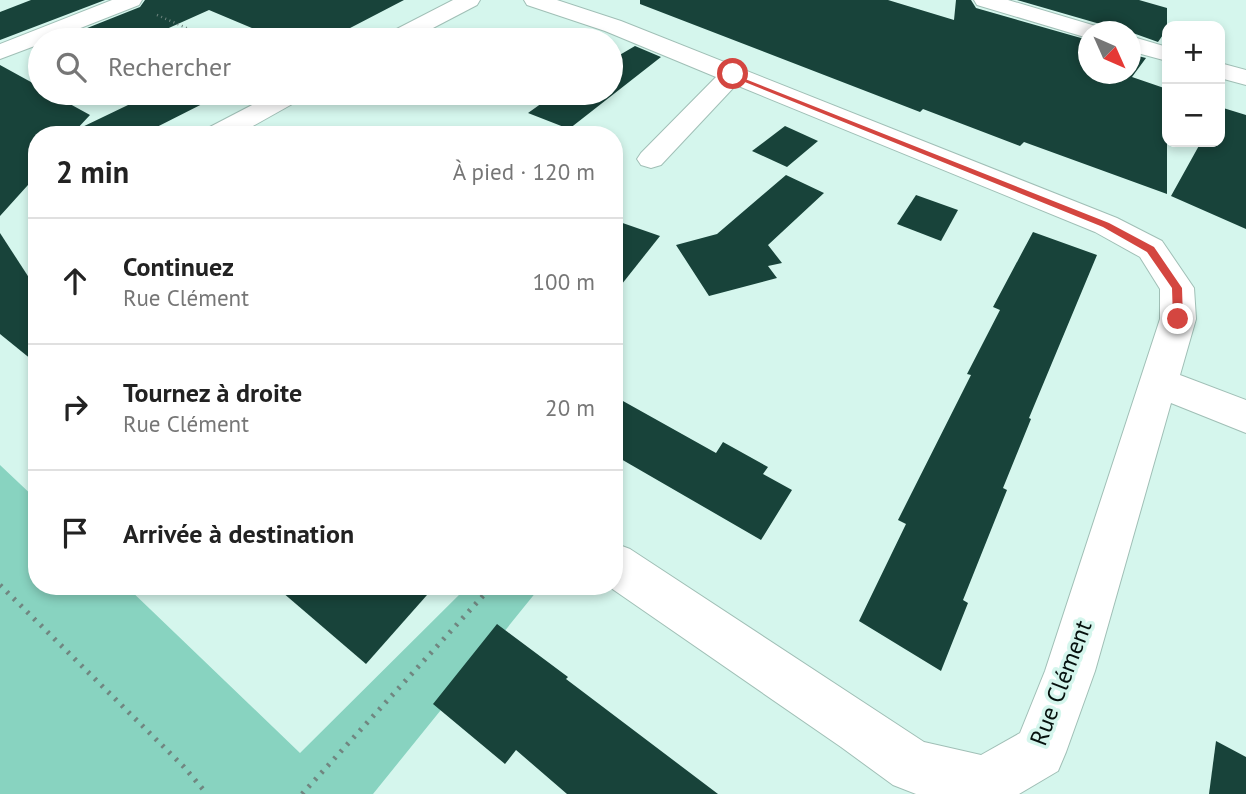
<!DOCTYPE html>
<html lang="fr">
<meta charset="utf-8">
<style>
:root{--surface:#fff;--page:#f6f6f6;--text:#222;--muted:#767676;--line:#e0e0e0}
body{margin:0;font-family:"PT Sans",sans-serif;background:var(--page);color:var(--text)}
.controls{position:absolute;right:21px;top:21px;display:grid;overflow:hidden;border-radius:14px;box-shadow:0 4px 10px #0003}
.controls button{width:63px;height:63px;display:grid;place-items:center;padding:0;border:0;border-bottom:2px solid var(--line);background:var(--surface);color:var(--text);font:35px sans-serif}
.compass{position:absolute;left:1078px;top:21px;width:63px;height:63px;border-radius:50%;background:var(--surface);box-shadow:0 4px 10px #0003;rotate:135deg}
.stop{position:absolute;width:21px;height:21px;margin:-16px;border:5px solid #d44640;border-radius:50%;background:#fff}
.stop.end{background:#d44640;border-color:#fff;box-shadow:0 2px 7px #0008}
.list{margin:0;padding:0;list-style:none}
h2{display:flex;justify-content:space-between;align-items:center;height:91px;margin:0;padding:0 28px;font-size:30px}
h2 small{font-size:23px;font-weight:400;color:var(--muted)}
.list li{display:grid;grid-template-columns:46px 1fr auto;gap:21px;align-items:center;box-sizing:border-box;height:126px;padding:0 28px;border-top:2px solid var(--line)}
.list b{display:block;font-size:26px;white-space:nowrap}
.list p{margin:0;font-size:23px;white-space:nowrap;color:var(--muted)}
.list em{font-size:23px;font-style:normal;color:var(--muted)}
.icon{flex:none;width:38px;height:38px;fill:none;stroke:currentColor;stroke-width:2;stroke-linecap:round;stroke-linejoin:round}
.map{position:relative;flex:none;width:1246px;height:794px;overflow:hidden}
.search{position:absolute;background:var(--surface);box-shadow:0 4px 10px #0003;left:28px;top:28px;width:595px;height:77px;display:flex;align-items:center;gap:18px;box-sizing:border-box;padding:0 24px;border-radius:38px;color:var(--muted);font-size:26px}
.panel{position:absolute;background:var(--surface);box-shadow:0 4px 10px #0003;left:28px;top:126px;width:595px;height:469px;border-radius:28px}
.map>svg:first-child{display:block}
.green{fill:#88d3c0}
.building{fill:#18433a}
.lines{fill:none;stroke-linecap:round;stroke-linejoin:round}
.minor-casing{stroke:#a0bfb6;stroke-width:2}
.path-far1{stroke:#708680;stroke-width:2.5;stroke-dasharray:1 3.5;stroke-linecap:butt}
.path{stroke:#708680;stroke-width:5;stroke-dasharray:2.5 7;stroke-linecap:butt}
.minor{fill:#fff;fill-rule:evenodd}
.route{fill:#d44640}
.labels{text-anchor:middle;stroke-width:7;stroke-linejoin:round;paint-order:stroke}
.near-street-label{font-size:24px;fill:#06110e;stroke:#d5f6ed}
</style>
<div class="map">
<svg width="1246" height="794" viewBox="0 0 1246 794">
<rect width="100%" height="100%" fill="#d5f6ed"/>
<path class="green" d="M 0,465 L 37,500 L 37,586 L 126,586 L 300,753 L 468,586 L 541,586 L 373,794 L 0,794 Z"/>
<g class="building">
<path d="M 31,0 L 105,0 L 0,40 L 0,12 Z"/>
<path d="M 145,0 L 404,0 L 327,40 L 280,40 L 209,10 L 142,40 L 57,40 L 140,7 Z"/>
<path d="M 640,0 L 888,0 L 954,20 L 956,0 L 971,0 L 976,8 L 1088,40 L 1088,74 L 1130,74 L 1130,54 L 1146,58 L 1132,77 L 1167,89 L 1167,194 L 1024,142 L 1020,146 L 923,109 L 920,112 L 640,4 Z"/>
<path d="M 1017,0 L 1139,0 L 1167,8 L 1167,29 L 1158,42 L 1130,32 L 1104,32 L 1100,24 Z"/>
<path d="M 635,46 L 661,57 L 569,129 L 528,113 L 556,93 L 611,93 L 611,60 Z"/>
<path d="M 0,65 L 40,87 L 40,93 L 50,93 L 90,115 L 76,130 L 153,93 L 224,93 L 141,135 L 37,135 L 37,175 L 0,216 Z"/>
<path d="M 1220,107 L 1246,115 L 1246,229 L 1171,196 L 1201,142 L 1220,142 Z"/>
<path d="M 785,126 L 818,141 L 787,167 L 752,151 Z"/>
<path d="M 786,175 L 824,193 L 768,245 L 782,263 L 768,266 L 777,278 L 709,296 L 676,245 L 717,234 Z"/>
<path d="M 916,195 L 958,210 L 941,241 L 897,224 Z"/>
<path d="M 614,220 L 660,236 L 614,294 Z"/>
<path d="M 1033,232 L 1097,255 L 1029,418 L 1031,419 L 1003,488 L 1007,490 L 963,600 L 968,603 L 941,671 L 859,621 L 906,524 L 898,520 L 971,375 L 967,374 L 1000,310 L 993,307 Z"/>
<path d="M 0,233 L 37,290 L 37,364 L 0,334 Z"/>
<path d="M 614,396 L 716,453 L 723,442 L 768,467 L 763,474 L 792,490 L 761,540 L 614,455 Z"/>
<path d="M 275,586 L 435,586 L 366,664 Z"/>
<path d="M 497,624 L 568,677 L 566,679 L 718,794 L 567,794 L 516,750 L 505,764 L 433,704 Z"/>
<path d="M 1216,741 L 1246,757 L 1246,794 L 1209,794 Z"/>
</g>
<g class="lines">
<defs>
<g id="minor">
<path d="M 112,0 L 142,0 L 139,5 L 50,40 L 40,40 L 40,44 L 0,59 L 0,44 Z"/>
<path d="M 453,0 L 480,0 L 477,5 L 410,40 L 381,40 L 385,35 Z"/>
<path d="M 524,0 L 557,0 L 621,21 L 1117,218 L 1162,241 L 1194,288 L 1196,319 L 1180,375 L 1246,400 L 1246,433 L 1171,403 L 1095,671 L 1066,752 L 1058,771 L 1019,794 L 916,794 L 893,785 L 841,747 L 608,586 L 614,586 L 614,543 L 630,549 L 924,742 L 981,755 L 1020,733 L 1045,671 L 1160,319 L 1160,289 L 1140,257 L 1095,232 L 736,85 L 661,165 L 651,168 L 641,165 L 637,159 L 641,153 L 716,77 L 605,31 L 527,5 Z"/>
<path d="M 974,0 L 1008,0 L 1099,27 L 1102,32 L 1088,32 L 1088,38 L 977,5 Z"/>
<path d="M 1130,36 L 1167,47 L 1167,61 L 1130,51 Z"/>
<path d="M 1220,63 L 1246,70 L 1246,85 L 1220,78 Z"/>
<path d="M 275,93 L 307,93 L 303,98 L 237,135 L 203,135 L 206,129 Z"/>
</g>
</defs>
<use href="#minor" class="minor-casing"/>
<path class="path-far1" d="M 157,15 L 214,40"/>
<g class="path">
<path d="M 0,585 L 184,767 L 207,794"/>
<path d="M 302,794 L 492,586"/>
</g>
<use href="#minor" class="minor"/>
</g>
<path class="route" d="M 730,73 L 1109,223 L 1154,247 L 1182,288 L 1183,319 L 1178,323 L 1173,319 L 1172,288 L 1147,252 L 1103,227 L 730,76 Z"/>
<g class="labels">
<g class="near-street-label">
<text transform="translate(1061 683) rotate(-69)" y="8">Rue Clément</text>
</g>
</g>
</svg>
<div class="controls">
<button>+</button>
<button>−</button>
</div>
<svg class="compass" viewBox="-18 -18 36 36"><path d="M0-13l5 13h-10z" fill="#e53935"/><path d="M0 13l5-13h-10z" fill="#767676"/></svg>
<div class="stop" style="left:733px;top:74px"></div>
<div class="stop end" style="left:1178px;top:319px"></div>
<div class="search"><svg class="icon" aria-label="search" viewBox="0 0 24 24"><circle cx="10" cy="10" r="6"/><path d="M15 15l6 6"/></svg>Rechercher</div>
<section class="panel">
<h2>2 min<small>À pied · 120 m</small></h2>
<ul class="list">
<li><svg class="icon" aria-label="ahead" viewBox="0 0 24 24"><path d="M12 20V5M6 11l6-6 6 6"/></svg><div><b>Continuez</b><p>Rue Clément</p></div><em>100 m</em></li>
<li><svg class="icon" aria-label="right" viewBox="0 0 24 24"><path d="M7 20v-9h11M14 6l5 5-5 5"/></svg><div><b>Tournez à droite</b><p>Rue Clément</p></div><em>20 m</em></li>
<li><svg class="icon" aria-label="arrive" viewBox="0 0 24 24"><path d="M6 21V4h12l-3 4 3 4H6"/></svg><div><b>Arrivée à destination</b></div></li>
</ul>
</section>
</div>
